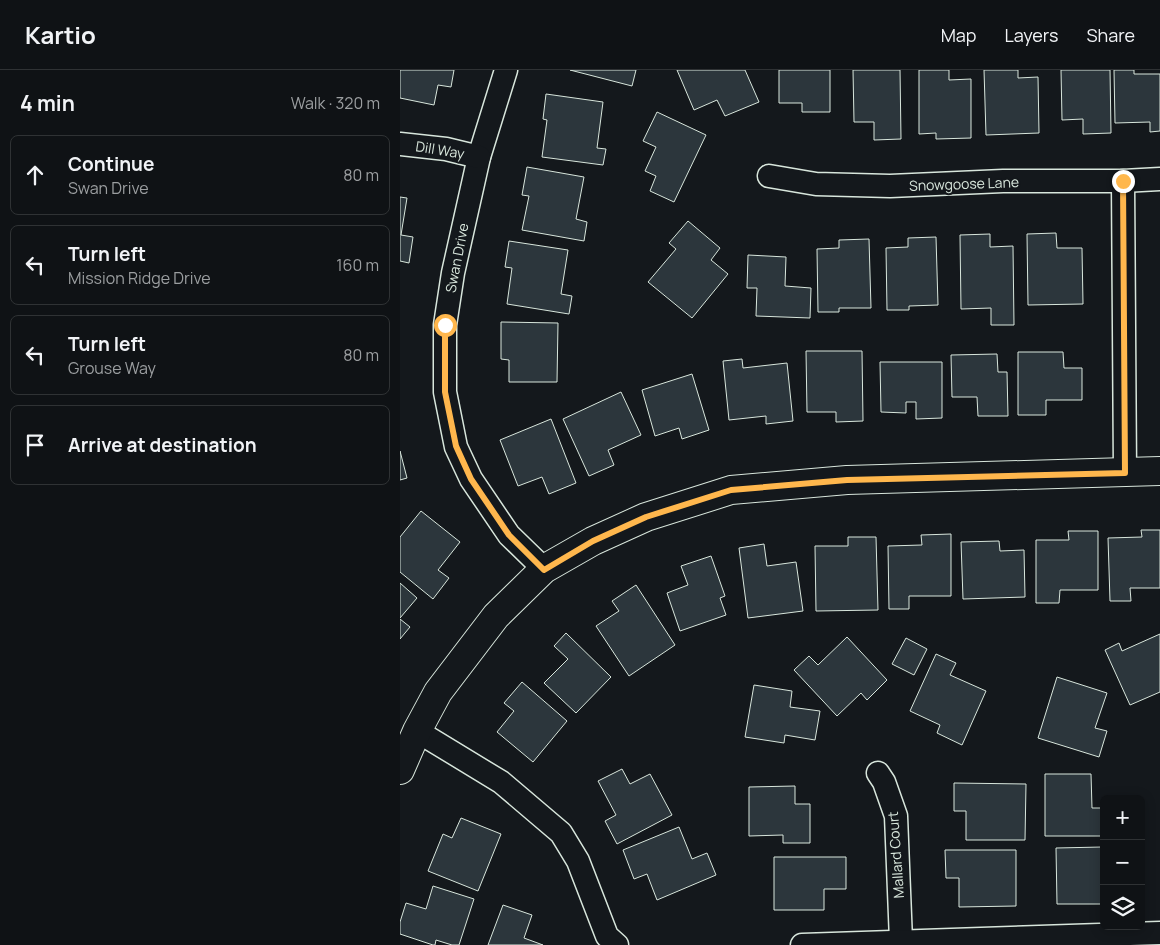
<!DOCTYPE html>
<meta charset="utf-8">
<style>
:root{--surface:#0f1215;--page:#181b1e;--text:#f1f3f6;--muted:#9b9ea0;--line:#2f3234}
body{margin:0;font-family:Manrope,sans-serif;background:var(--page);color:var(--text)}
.controls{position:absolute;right:15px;bottom:15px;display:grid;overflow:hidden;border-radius:8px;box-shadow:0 2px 12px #0003}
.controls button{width:45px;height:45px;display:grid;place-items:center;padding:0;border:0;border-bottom:1px solid var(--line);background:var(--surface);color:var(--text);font:25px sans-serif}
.stop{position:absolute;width:15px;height:15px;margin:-11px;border:4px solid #ffb74d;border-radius:50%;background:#fff}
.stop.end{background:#ffb74d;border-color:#fff;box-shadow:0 1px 5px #0008}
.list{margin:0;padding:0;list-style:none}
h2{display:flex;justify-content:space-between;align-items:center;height:65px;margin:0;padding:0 20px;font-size:21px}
h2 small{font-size:16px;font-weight:400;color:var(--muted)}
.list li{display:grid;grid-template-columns:32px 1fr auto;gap:15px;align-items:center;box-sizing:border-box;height:80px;margin:0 10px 10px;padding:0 10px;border:1px solid var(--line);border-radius:8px}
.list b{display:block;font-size:19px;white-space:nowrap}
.list p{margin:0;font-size:16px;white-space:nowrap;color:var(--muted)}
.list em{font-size:16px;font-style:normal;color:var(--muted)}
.icon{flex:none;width:28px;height:28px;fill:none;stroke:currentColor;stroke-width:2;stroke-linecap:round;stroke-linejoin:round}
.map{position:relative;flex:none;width:760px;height:875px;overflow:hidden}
header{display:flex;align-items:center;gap:30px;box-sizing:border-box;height:70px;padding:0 25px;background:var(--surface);border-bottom:1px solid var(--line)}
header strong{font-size:24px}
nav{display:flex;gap:28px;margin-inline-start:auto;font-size:18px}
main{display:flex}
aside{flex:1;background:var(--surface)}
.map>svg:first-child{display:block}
.building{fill:#2c363c;stroke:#d8e6dc}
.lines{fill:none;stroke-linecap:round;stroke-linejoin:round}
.street-casing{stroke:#d8e6dc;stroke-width:25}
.secondary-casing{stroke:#d8e6dc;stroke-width:30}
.street{stroke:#14181c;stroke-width:22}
.secondary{stroke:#14181c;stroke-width:28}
.route{stroke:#ffb74d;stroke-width:6}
.labels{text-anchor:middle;stroke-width:4;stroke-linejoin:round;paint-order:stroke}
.street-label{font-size:14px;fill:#d8e6dc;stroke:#14181c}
</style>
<header>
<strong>Kartio</strong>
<nav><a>Map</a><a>Layers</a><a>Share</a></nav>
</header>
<main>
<aside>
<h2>4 min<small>Walk · 320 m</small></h2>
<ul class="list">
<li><svg class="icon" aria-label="ahead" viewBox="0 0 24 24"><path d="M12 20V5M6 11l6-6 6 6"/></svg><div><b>Continue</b><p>Swan Drive</p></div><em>80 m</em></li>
<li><svg class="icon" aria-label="left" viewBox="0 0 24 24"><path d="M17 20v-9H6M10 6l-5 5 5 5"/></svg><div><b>Turn left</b><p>Mission Ridge Drive</p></div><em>160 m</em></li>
<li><svg class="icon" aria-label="left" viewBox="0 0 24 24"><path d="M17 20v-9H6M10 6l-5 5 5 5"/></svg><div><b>Turn left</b><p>Grouse Way</p></div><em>80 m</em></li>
<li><svg class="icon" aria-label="arrive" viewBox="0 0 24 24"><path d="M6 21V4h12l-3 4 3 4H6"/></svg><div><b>Arrive at destination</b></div></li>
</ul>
</aside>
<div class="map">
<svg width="760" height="875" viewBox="0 0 760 875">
<rect width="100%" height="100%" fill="#14181c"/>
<g class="building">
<path d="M 0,0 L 54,0 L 51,17 L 38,15 L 34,35 L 0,28 Z"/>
<path d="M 170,0 L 236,0 L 232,16 Z"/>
<path d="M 277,0 L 345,0 L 359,32 L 325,46 L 317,30 L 294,40 Z"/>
<path d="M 379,0 L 430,0 L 430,42 L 402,42 L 402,33 L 379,33 Z"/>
<path d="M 453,0 L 500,0 L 501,69 L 474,70 L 474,52 L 454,52 Z"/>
<path d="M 519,0 L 549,0 L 549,10 L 571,9 L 571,68 L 536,69 L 536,63 L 519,64 Z"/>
<path d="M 584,0 L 618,0 L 618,8 L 638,7 L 639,63 L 586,65 Z"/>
<path d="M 661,0 L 710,0 L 711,63 L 683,64 L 683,49 L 662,50 Z"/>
<path d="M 714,0 L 734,0 L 734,4 L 760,4 L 760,61 L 750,62 L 750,52 L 715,53 Z"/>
<path d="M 146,24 L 203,32 L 197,78 L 206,79 L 203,95 L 142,87 L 147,50 L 143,49 Z"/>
<path d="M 257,42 L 306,65 L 274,132 L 250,121 L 256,106 L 245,101 L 256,77 L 243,71 Z"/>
<path d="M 127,97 L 184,107 L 176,149 L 187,152 L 184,171 L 122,160 L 129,126 L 122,125 Z"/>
<path d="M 0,127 L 7,128 L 1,165 L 13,167 L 9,193 L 0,191 Z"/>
<path d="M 288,151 L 320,178 L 311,190 L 328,204 L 292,248 L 248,212 L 276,179 L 269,173 Z"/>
<path d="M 656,163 L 657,178 L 682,178 L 683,234 L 628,235 L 627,164 Z"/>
<path d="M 590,164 L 590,177 L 613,176 L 614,255 L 591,255 L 591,238 L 561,239 L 560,165 Z"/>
<path d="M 536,167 L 538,235 L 509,236 L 509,240 L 487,240 L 486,178 L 508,177 L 508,168 Z"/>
<path d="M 469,169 L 471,238 L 439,238 L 439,242 L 418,242 L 417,179 L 439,178 L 439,170 Z"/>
<path d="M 109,171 L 168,180 L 161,224 L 172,226 L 169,244 L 107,234 L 112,198 L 105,197 Z"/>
<path d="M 348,185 L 386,187 L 385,216 L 411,218 L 410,248 L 356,246 L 357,218 L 347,218 Z"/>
<path d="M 101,252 L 158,253 L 157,312 L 109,312 L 109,290 L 101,289 Z"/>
<path d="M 406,281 L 462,281 L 463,351 L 436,352 L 436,342 L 407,342 Z"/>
<path d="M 618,282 L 663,282 L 664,298 L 682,298 L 682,330 L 646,330 L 646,345 L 618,345 Z"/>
<path d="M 597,284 L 598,302 L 607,302 L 608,346 L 578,346 L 577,327 L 552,327 L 551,285 Z"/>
<path d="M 342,289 L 343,298 L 387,293 L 393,351 L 366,354 L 366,346 L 329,350 L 323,291 Z"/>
<path d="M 480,292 L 542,292 L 542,348 L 516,349 L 516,332 L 506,332 L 506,343 L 481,342 Z"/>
<path d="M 292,304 L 309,360 L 282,369 L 279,358 L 255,366 L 242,320 Z"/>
<path d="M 221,322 L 241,365 L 208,380 L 214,395 L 189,406 L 163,349 Z"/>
<path d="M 151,349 L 176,413 L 149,424 L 142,407 L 118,416 L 100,370 Z"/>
<path d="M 0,381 L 7,408 L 0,410 Z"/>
<path d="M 21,441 L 60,472 L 38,500 L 49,508 L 33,529 L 0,502 L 0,467 Z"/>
<path d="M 741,460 L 760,460 L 760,518 L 730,518 L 731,531 L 710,531 L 708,468 L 742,467 Z"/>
<path d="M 668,461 L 698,461 L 698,520 L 660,520 L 659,533 L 636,533 L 636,470 L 669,470 Z"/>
<path d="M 551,464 L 551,526 L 509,526 L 509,539 L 489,539 L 488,476 L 522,475 L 521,465 Z"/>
<path d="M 448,467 L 476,467 L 478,540 L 416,541 L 415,476 L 448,476 Z"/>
<path d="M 599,471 L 600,481 L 624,480 L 625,527 L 563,529 L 561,472 Z"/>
<path d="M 364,474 L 367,496 L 396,492 L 403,541 L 348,548 L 339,478 Z"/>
<path d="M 311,486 L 325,526 L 320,528 L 326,545 L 280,561 L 267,523 L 288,515 L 281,496 Z"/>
<path d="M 0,513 L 17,528 L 0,548 Z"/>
<path d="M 236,515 L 275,575 L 229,606 L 196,556 L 219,541 L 212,531 Z"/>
<path d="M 0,549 L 10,557 L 0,569 Z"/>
<path d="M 166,563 L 211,607 L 176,643 L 144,613 L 168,589 L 154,576 Z"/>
<path d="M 760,564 L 760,622 L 730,635 L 705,580 L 719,573 L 722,581 Z"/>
<path d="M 447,567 L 487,610 L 467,630 L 461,623 L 437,646 L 394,600 L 409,586 L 418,595 Z"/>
<path d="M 506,568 L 527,579 L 514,605 L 492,594 Z"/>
<path d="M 536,584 L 556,593 L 550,605 L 586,621 L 562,675 L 537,663 L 540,655 L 510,641 Z"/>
<path d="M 657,607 L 707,623 L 695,658 L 707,661 L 699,687 L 638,668 Z"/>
<path d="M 122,612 L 167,651 L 133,692 L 97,662 L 114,641 L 104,633 Z"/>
<path d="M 354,615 L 392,621 L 390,637 L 420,641 L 415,670 L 385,665 L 384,673 L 345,667 Z"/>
<path d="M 222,699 L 230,714 L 250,704 L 272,745 L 217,774 L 205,751 L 216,745 L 198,711 Z"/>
<path d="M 645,704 L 691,704 L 692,738 L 704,738 L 704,766 L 645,766 Z"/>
<path d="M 554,713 L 626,714 L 625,770 L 566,770 L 566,741 L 554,741 Z"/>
<path d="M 395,716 L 395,734 L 410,734 L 410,773 L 383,773 L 383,765 L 349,766 L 349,717 Z"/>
<path d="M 61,748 L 101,764 L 78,821 L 28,801 L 43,764 L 52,768 Z"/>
<path d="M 279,757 L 292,789 L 307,783 L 316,805 L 257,830 L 247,804 L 234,809 L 223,780 Z"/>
<path d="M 702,769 L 704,769 L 704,834 L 657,834 L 656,778 L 702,777 Z"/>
<path d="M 545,780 L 616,780 L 616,836 L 559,837 L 559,808 L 546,808 Z"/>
<path d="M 374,787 L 446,787 L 446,819 L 424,819 L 424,840 L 374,840 Z"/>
<path d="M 33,816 L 74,829 L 59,875 L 52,875 L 36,870 L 35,875 L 33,875 L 0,864 L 0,852 L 6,833 L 26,839 Z"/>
<path d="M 103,835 L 132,845 L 124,868 L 143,875 L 88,875 Z"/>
</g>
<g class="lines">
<defs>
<g id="street">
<path d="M 106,0 L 79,87 L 53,203 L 45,255 L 45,322 L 56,377 L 71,409 L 109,465 L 144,499"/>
<path d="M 0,74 L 46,79 L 79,87"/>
<path d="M 369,106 L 416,114 L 490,116 L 603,111 L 723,111 L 760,109"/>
<path d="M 723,111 L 725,403"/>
<path d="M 17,661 L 101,712 L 161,763 L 178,791 L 207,866 L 217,875"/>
<path d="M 478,703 L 484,712 L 496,746 L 501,871"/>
<path d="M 402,875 L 760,863"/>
</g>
<path id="secondary" d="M 0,700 L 17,661 L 38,622 L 96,546 L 144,499 L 193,471 L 246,447 L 331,420 L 447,410 L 760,401"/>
</defs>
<use href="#street" class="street-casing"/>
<use href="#secondary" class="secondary-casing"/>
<use href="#street" class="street"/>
<use href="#secondary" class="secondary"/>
</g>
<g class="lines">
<path class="route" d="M 45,255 L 45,322 L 56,376 L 71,409 L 109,465 L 144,500 L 193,471 L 246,447 L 331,420 L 447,410 L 725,403 L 723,111"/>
</g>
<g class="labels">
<g class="street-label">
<text transform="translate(40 80) rotate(9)" y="5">Dill Way</text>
<text transform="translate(564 114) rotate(-2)" y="5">Snowgoose Lane</text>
<text transform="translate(57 188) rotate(-79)" y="5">Swan Drive</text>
<text transform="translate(496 785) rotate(-94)" y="5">Mallard Court</text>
</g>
</g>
</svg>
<div class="controls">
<button>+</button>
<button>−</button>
<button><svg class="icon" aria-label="layers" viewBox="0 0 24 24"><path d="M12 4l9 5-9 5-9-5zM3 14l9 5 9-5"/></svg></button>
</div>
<div class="stop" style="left:45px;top:255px"></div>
<div class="stop end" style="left:723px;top:111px"></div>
</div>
</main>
